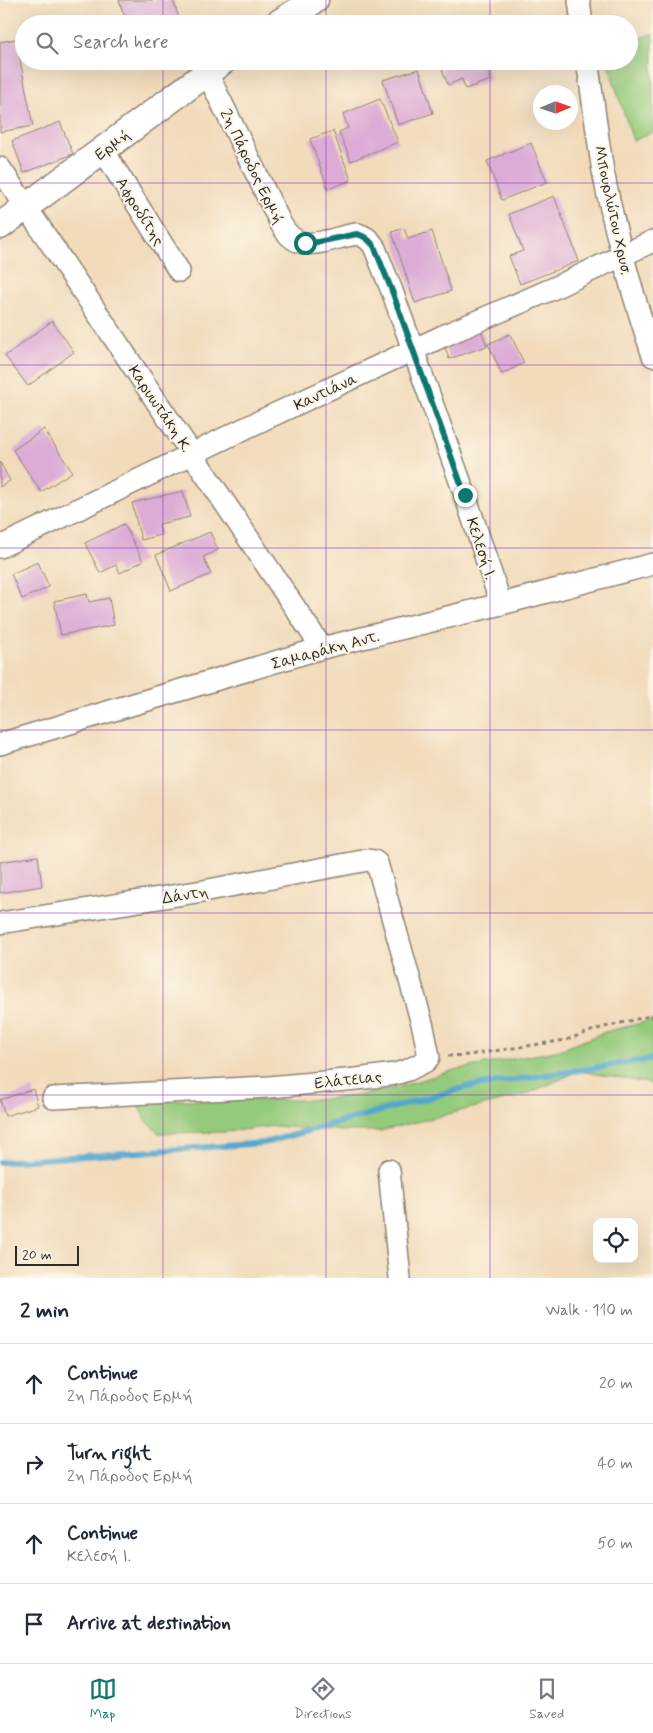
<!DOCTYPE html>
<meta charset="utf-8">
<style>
:root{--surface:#fff;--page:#f6f6f7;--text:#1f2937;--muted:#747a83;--line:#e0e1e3;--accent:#0f766e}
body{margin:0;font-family:Mynerve,sans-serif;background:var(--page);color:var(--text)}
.controls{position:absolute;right:15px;bottom:15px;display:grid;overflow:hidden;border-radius:10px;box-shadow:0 5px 20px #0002}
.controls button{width:45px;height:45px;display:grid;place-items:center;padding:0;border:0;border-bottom:1px solid var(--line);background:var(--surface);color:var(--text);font:25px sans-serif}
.compass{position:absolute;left:533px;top:85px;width:45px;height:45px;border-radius:50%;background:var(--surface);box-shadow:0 5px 20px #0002;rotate:88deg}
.scale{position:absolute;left:15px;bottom:12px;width:64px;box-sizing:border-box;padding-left:5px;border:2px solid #2b2b2b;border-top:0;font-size:14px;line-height:18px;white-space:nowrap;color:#2b2b2b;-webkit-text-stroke:4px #fcf5e5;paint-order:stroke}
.stop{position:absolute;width:15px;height:15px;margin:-11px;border:4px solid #0f766e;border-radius:50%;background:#fff}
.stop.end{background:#0f766e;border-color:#fff;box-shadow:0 1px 5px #0008}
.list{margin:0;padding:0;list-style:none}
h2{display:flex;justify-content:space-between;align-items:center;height:65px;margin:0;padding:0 20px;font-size:21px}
h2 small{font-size:16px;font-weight:400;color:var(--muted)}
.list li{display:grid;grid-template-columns:32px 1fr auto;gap:15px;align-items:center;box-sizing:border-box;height:80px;padding:0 20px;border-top:1px solid var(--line)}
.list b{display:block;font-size:19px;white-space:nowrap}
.list p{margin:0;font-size:16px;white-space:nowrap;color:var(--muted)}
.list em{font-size:16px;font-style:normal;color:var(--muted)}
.icon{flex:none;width:28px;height:28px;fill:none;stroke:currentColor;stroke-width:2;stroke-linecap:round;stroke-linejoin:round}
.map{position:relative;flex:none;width:653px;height:1278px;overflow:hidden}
.search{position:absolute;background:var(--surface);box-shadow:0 5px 20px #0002;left:15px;right:15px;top:15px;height:55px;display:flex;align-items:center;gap:12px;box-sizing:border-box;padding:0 18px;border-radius:28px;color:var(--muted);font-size:19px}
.sheet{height:385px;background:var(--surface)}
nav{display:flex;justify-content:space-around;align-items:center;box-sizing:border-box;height:70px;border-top:1px solid var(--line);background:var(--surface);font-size:14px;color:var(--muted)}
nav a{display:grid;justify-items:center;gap:2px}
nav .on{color:var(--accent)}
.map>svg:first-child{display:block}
.green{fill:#94ca7c;stroke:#607a54}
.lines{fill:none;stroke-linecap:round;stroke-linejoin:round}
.stream{stroke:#53a6ce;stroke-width:6}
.building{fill:#dcacd6}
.minor-casing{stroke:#8e8373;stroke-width:24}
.tertiary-casing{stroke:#8e8373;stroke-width:29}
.path{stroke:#8e8373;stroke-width:3;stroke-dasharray:4 4;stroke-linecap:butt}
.minor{stroke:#fff;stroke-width:21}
.tertiary{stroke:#fff;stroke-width:26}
.route{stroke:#0f766e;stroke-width:6}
.grid{fill:none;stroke:#7b2cbf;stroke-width:1;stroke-opacity:0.55}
.labels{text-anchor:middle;stroke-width:4;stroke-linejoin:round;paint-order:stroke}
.street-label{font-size:16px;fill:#2b2b2b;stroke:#fcf5e5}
</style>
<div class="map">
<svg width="653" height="1278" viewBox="0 0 653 1278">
<rect width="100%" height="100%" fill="#fcf5e5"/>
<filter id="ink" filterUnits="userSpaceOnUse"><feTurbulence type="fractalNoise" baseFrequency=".02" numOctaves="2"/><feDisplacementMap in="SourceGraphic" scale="10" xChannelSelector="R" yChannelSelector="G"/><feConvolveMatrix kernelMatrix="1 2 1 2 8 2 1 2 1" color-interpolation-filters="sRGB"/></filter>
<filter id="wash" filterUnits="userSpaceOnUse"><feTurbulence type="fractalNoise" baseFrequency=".0096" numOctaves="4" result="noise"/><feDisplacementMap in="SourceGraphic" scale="20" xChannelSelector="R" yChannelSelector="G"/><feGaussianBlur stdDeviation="1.12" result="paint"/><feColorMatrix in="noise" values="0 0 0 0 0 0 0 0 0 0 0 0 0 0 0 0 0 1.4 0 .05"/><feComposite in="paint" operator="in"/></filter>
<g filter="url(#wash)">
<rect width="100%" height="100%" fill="#f1dbbb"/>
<g class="green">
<path d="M 653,33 L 653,132 L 633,141 L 607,61 L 629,61 L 629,43 Z"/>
<path d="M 653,1020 L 653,1084 L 579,1071 L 525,1095 L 380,1131 L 344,1131 L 274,1126 L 225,1132 L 158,1133 L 146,1120 L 135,1100 L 314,1100 L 354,1096 L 392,1089 L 454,1070 L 560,1050 L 605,1032 Z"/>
</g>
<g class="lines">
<path class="stream" d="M 0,1162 L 264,1143 L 467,1087 L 653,1059"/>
</g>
<g id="blocks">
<g class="building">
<path d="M 119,0 L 173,0 L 181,24 L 127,24 Z"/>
<path d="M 16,39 L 33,126 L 0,132 L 0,42 Z"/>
<path d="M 443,61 L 484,61 L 491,80 L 465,89 L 462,79 L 448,85 L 440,63 Z"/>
<path d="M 419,69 L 433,113 L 398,125 L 383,80 Z"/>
<path d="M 380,99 L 398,142 L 351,161 L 339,132 L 348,128 L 343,114 Z"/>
<path d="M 60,122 L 73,154 L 24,173 L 12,141 Z"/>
<path d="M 333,131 L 351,180 L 328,189 L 310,139 Z"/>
<path d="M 531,143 L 547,182 L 502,200 L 487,161 Z"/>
<path d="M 554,196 L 579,261 L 520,284 L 509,256 L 523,251 L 509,214 Z"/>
<path d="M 404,228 L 408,239 L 432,231 L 451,291 L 415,303 L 392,232 Z"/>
<path d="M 52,321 L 74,352 L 28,386 L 5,356 Z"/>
<path d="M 481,330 L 487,346 L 449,359 L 444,344 Z"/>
<path d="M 510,334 L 524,363 L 502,374 L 488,344 Z"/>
<path d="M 44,429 L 72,472 L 41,492 L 13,450 Z"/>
<path d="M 0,462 L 10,481 L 0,487 Z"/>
<path d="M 183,491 L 190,517 L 159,524 L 161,535 L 141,540 L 132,503 Z"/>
<path d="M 124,524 L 143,561 L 120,573 L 116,565 L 100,573 L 85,543 Z"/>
<path d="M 210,532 L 218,550 L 203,557 L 211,574 L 171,591 L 156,555 Z"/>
<path d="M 38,562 L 49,587 L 22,599 L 11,574 Z"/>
<path d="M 87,594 L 89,602 L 109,598 L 114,625 L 61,635 L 54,601 Z"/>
<path d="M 38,856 L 42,886 L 0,893 L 0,862 Z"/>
<path d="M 33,1089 L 38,1106 L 5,1116 L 0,1100 Z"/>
</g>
</g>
</g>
<g filter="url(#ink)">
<use href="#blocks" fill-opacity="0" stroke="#8e8373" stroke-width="1"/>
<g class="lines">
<defs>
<g id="minor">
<path d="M 579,0 L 582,24"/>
<path d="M 587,61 C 593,98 597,135 603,171 C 615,234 633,296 653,356"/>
<path d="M 207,73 L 281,224 C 299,258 327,238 357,234 C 365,236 369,239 374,246 L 392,291 L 465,495 L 501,604"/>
<path d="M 103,150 L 179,271"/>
<path d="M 0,168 L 322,648"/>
<path d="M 0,547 L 256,423 L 443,336 L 552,289 L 653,241"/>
<path d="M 0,744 L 322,648 L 501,604 L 653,564"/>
<path d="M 0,923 L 203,891 L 368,860 L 374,861 L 377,863 L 423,1027 L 429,1057 L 426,1061 L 408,1070 L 395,1074 L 357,1079 L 269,1087 L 53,1098"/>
<path d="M 389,1170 L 400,1278"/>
</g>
<g id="tertiary">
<path d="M 277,24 L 315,0"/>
<path d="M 0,226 L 223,61"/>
</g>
</defs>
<use href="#minor" class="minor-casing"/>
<use href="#tertiary" class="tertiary-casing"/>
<path class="path" d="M 448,1056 L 468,1055 L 566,1040 L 597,1029 L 653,1015"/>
<use href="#minor" class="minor"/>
<use href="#tertiary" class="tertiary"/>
</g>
</g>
<g class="lines" filter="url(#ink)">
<path class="route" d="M 305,243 L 313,243 L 357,234 C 365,236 369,240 374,246 L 392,291 L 465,495"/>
</g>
<path class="grid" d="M 163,0 L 163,24M 326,0 L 326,24M 490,0 L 490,24M 163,61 L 163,1278M 326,61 L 326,1278M 490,61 L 490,1278M 0,183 L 653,183M 0,365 L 653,365M 0,548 L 653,548M 0,730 L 653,730M 0,913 L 653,913M 0,1095 L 653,1095"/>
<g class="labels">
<g class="street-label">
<text transform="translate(112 144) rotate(-37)" y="6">Ερμή</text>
<text transform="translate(253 166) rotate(64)" y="6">2η Πάροδος Ερμή</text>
<text transform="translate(614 210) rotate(78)" y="6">Μπουρλώτου Χρυσ.</text>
<text transform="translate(141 211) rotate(58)" y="6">Αφροδίτης</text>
<text transform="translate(325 391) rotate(-25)" y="6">Καντιάνα</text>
<text transform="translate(161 408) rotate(56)" y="6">Καρυωτάκη Κ.</text>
<text transform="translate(482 548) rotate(72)" y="6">Κελεσή Ι.</text>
<text transform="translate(325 649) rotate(-15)" y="6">Σαμαράκη Αντ.</text>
<text transform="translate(185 894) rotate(-9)" y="6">Δάντη</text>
<text transform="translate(348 1079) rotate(-6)" y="6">Ελάτειας</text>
</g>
</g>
</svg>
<div class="controls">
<button><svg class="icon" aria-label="locate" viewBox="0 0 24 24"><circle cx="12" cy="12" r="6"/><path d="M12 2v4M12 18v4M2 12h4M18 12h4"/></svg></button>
</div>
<svg class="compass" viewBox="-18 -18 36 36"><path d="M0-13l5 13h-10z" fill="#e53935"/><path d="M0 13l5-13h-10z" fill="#747a83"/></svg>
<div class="scale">20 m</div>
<div class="stop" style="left:305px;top:243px"></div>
<div class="stop end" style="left:465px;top:495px"></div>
<div class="search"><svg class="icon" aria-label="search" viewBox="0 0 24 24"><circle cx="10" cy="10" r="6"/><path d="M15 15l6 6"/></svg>Search here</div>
</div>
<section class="sheet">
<h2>2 min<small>Walk · 110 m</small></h2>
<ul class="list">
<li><svg class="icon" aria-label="ahead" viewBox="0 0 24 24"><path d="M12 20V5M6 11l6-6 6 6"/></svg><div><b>Continue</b><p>2η Πάροδος Ερμή</p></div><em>20 m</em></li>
<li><svg class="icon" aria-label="right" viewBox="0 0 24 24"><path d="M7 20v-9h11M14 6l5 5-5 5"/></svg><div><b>Turn right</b><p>2η Πάροδος Ερμή</p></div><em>40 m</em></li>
<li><svg class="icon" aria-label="ahead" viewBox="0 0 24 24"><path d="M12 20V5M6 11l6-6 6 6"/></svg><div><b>Continue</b><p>Κελεσή Ι.</p></div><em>50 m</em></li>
<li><svg class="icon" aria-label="arrive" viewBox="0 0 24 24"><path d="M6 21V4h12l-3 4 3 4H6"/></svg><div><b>Arrive at destination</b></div></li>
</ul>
</section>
<nav>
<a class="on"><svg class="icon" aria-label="map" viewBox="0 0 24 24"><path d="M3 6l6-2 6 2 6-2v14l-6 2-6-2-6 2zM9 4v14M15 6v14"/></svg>Map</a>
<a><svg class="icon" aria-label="directions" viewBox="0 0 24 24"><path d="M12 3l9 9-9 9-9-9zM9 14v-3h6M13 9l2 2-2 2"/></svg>Directions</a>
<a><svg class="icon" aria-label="saved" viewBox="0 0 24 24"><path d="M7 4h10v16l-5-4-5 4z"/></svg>Saved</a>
</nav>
